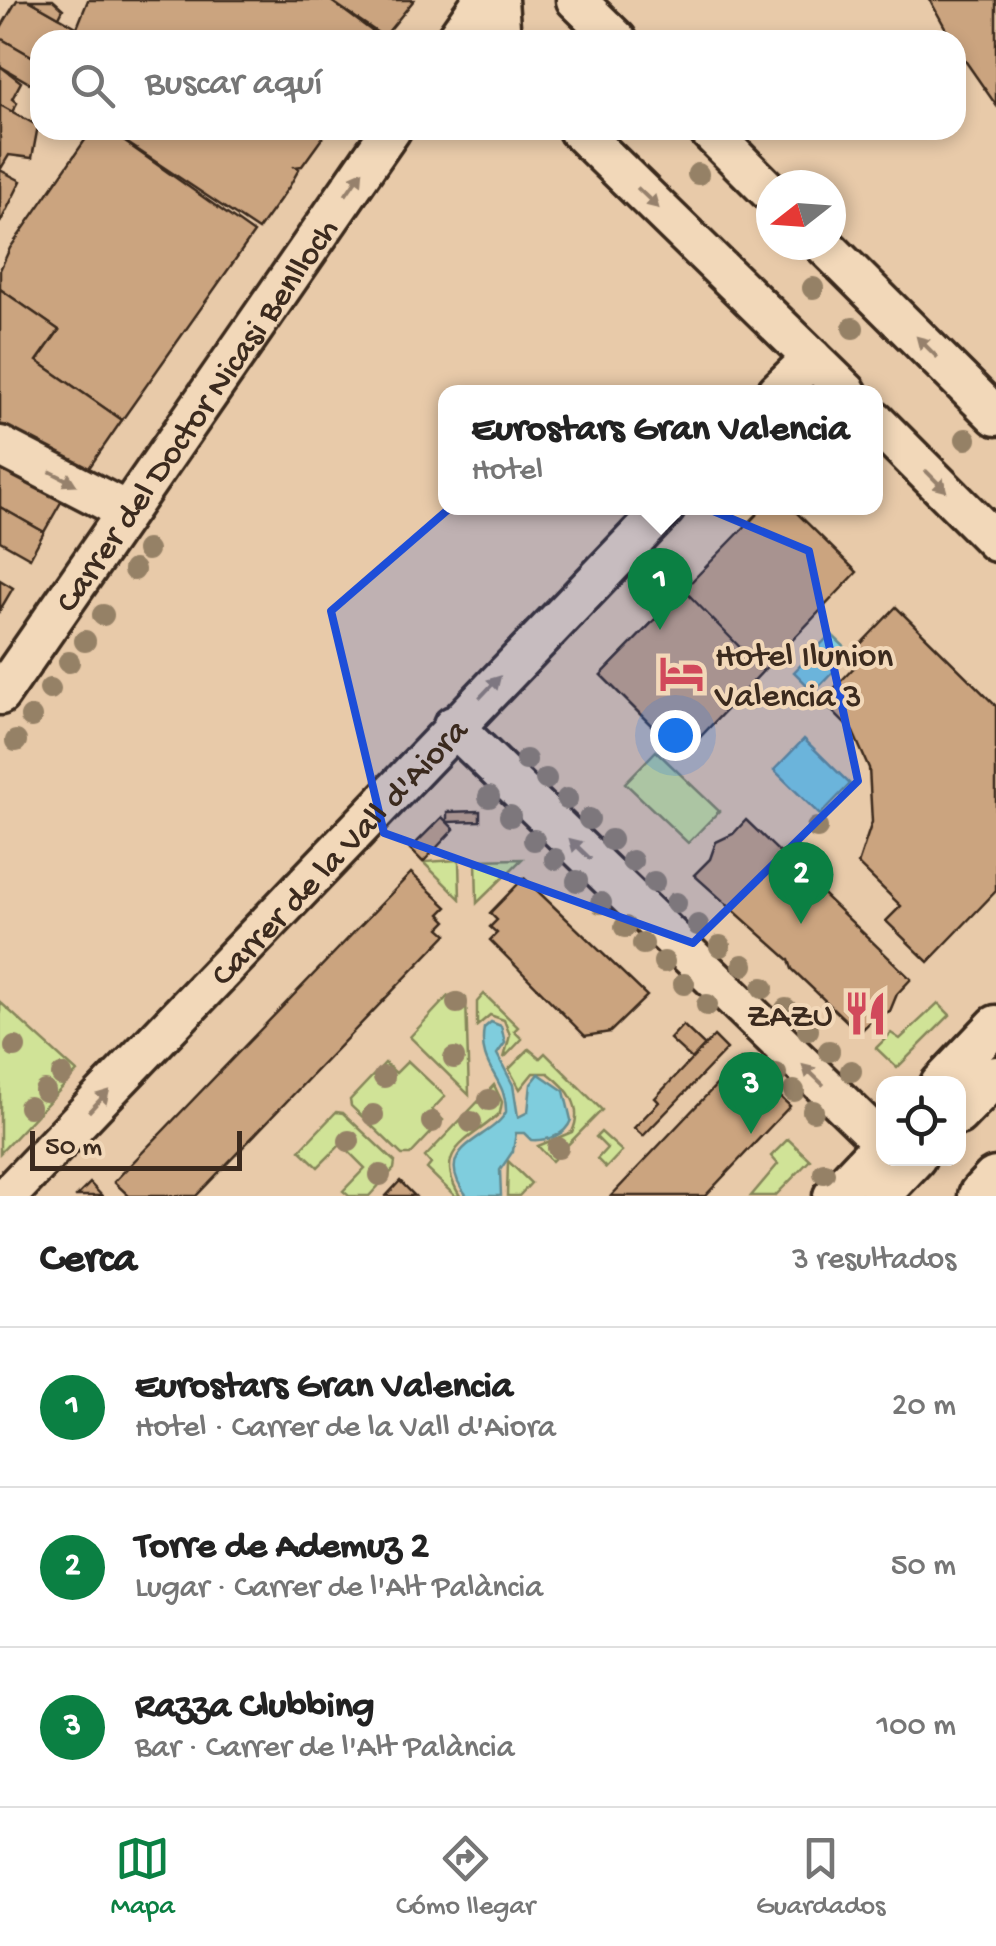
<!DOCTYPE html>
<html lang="es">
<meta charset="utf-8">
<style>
:root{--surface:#fff;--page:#f2f2f2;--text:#222;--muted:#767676;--line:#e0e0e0;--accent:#0b8043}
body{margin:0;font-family:"Gochi Hand",sans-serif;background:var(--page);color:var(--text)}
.controls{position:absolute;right:30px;bottom:30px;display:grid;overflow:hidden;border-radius:20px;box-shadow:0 5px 15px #0003}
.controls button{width:90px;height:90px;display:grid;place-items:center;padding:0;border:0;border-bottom:2px solid var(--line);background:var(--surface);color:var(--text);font:50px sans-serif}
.compass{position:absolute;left:756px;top:170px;width:90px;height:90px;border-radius:50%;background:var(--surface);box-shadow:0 5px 15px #0003;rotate:253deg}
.scale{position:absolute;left:30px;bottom:25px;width:212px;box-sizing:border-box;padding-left:10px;border:5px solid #3b2a1e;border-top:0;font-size:28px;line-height:35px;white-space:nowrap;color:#3b2a1e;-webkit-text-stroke:8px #f2d8b9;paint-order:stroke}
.you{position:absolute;left:675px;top:735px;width:35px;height:35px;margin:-25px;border:8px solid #fff;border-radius:50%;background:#1a73e8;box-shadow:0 0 0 15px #1a73e833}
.badge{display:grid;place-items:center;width:65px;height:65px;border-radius:50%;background:var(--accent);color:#fff;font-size:32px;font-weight:700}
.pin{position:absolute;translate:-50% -82px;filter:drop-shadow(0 2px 5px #0008)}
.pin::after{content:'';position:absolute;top:52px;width:35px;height:30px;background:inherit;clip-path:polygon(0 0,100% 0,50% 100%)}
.popup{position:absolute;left:438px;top:385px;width:445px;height:130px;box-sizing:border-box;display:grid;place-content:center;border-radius:20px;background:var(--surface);filter:drop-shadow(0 2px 8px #0005);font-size:32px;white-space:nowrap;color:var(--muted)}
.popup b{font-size:38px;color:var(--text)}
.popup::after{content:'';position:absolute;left:50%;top:100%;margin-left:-20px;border:20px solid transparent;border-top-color:var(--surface)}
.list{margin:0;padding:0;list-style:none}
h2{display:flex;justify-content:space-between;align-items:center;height:130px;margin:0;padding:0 40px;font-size:42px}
h2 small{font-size:32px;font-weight:400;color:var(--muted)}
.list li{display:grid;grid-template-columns:65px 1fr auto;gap:30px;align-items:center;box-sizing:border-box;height:160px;padding:0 40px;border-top:2px solid var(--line)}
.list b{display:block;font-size:38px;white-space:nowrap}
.list p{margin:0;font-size:32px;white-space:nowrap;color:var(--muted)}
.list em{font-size:32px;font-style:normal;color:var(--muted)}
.icon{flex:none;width:55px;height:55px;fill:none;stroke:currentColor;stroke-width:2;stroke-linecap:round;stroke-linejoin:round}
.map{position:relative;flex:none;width:996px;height:1196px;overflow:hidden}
.search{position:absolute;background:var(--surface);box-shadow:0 5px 15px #0003;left:30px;right:30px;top:30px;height:110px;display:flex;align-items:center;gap:25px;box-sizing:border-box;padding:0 35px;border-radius:30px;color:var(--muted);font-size:38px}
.sheet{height:610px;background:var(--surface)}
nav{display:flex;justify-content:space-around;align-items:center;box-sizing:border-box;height:140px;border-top:2px solid var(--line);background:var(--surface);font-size:28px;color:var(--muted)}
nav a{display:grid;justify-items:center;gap:5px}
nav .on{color:var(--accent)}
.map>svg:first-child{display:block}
.green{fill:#d0e397;stroke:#86865a;stroke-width:2.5}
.water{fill:#7fcddd;stroke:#648c91;stroke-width:2.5}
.building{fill:#cba47f;stroke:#3b2a1e;stroke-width:2.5}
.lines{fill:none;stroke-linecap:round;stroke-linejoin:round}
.minor-casing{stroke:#3b2a1e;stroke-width:45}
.major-casing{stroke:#3b2a1e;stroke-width:55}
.minor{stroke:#f2d8b9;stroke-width:38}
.major{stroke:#f2d8b9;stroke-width:48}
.tree{fill:#958166}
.oneway{fill:#96816c}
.marked{fill:#1d4ed8;fill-opacity:0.2;stroke:#1d4ed8;stroke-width:8;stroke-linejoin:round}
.labels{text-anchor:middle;stroke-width:8;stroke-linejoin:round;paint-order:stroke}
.street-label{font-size:35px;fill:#3b2a1e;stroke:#f2d8b9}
.poi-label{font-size:35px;fill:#3b2a1e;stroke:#f2d8b9;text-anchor:start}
</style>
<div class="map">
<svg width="996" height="1196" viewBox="0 0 996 1196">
<rect width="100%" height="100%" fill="#e8caa9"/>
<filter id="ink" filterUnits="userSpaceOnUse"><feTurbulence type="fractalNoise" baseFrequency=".01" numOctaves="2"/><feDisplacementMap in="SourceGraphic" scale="20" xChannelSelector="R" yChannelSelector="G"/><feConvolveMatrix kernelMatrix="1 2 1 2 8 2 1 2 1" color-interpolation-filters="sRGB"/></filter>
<g filter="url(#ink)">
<g class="green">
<path d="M 656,751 L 719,811 L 688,843 L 625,783 Z"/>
<path d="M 522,859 L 477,903 L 476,860 Z"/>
<path d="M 459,860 L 460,899 L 423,862 Z"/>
<path d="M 457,993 L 466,998 L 469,1095 L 410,1037 L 448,996 Z"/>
<path d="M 484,994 L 518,1027 L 514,1031 L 522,1039 L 504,1058 L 510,1035 L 504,1020 L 490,1015 L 477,1026 L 477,1002 Z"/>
<path d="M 0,1002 L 77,1072 L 0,1153 Z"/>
<path d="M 938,1003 L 950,1015 L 897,1068 L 876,1048 L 891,1033 L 900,1039 Z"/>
<path d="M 529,1049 L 540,1058 L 545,1053 L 602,1110 L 552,1161 L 538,1146 L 572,1132 C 584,1107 568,1088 548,1073 L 533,1073 L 520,1089 L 509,1069 Z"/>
<path d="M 408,1061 L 445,1096 L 432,1110 L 443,1120 L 410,1155 L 402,1155 L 351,1106 L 350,1100 L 385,1063 L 396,1073 Z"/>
<path d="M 494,1085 L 502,1102 L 500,1113 C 474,1139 430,1148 460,1196 L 455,1196 L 427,1169 L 431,1164 L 425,1157 Z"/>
<path d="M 336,1112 L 343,1113 L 395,1162 L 394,1169 L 369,1196 L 349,1196 L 343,1191 L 365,1168 L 341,1144 L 318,1167 L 300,1150 Z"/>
<path d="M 601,1132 L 622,1151 L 606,1168 L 597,1159 L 607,1148 L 596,1137 Z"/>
<path d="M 788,1139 L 810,1160 L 775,1196 L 751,1196 L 778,1164 L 771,1156 Z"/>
<path d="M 508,1161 L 531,1183 L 519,1196 L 507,1196 Z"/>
</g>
<g class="water">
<path d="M 831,634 L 851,653 L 814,692 L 794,672 Z"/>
<path d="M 804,739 L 850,784 L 820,815 L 774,770 Z"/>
<path d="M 491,1022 L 501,1026 L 505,1043 L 497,1054 L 513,1085 L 518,1117 L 528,1112 L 531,1084 L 539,1074 L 564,1091 L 571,1120 C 565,1136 547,1141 531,1140 L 524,1133 L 516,1133 L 513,1151 L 500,1170 L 501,1196 L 467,1196 C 428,1146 492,1140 506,1112 C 507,1077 477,1069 484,1028 Z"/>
</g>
<g class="building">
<path d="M 17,0 L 29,0 L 78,28 L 72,40 L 41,39 L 33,57 L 0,38 L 0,29 Z"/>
<path d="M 29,0 L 53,0 L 63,9 L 59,17 Z"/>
<path d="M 88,0 L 330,0 L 384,40 L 72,40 Z"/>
<path d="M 330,0 L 414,0 L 384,37 Z"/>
<path d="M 930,0 L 996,0 L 996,105 L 957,49 Z"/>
<path d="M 0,38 L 40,61 L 40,71 L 31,84 L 0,66 Z"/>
<path d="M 0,66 L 21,82 L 12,99 L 17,103 L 12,112 L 0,105 Z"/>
<path d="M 0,105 L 38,126 L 32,158 L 9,155 L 0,170 L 21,181 L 0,223 Z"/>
<path d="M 92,130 L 108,130 L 254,233 L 122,420 L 37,361 L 59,330 L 0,289 L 0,270 L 10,248 Z"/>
<path d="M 108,130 L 328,130 L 302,166 L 295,167 L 299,169 L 289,187 L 258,230 Z"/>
<path d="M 0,289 L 59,330 L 37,361 L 122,420 L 87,471 L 0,428 Z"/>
<path d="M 0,465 L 64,497 L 44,532 L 0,507 Z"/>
<path d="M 0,507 L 44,532 L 30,558 L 0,541 Z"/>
<path d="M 763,508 L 796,512 L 857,572 L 682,756 L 601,675 Z"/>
<path d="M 0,580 L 13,588 L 0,610 Z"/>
<path d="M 684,590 L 763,671 L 682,756 L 601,675 Z"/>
<path d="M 896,607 L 996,706 L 996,891 L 928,962 L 886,921 L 901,906 L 858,864 L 872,822 L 869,768 L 853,732 L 822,701 L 864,657 L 856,649 Z"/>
<path d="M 480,811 L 480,821 L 447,822 L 447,812 Z"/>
<path d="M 442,817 L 454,829 L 423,862 L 410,849 Z"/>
<path d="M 746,820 L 911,979 L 897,994 L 890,1011 L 874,1018 L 859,1033 L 792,969 L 789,960 L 694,875 L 710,859 L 716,842 L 733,834 Z"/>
<path d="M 411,873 L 447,907 L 440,914 L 447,921 L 440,928 L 447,934 L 196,1196 L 129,1196 L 114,1182 Z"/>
<path d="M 524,878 L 647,996 L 610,1032 L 585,1036 L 490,940 L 497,933 L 490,927 L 497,920 L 490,913 Z"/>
<path d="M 683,1025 L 705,1046 L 692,1059 L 670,1039 Z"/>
<path d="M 714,1036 L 727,1049 L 643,1136 L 634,1128 L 659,1102 L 655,1098 Z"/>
<path d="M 741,1059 L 790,1106 L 705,1196 L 611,1196 Z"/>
<path d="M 400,1181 L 415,1196 L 386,1196 Z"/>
<path d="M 90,1183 L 102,1196 L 77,1196 Z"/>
</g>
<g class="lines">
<defs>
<g id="minor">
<path d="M 498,0 L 501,40"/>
<path d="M 576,0 L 617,40"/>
<path d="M 455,40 L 483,0"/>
<path d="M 578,130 L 847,392"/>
<path d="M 708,130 L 771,193"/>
<path d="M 824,245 L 996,416"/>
<path d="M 777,392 L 812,358"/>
<path d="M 875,421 L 996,542"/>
<path d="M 0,446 L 126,511"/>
<path id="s1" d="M 0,695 L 391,130"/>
<path d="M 453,726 L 883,1143"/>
<path d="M 940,1084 L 996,1025"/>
<path d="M 958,1115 L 996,1076"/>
<path id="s2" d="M 7,1196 L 665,508"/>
<path d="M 833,1196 L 884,1142"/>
<path d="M 880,1196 L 916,1158"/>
</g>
<path id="major" d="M 983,1196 L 996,1182"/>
</defs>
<use href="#minor" class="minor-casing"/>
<use href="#major" class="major-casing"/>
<use href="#minor" class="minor"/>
<use href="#major" class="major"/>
</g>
<g class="tree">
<circle cx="698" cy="174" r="11"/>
<circle cx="813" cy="288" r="11"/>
<circle cx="853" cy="328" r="11"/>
<circle cx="966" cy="439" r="11"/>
<circle cx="147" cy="550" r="11"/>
<circle cx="134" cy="570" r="11"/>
<circle cx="103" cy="615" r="11"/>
<circle cx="85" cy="641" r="11"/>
<circle cx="69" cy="662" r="11"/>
<circle cx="50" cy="689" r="11"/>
<circle cx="31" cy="717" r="11"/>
<circle cx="16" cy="741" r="11"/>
<circle cx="526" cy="760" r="11"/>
<circle cx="546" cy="779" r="11"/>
<circle cx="489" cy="797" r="11"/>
<circle cx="567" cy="799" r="11"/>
<circle cx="510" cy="816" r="11"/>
<circle cx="589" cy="819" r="11"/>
<circle cx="817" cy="828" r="11"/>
<circle cx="534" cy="840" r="11"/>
<circle cx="611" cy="840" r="11"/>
<circle cx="555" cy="859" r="11"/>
<circle cx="632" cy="861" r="11"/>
<circle cx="577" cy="881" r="11"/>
<circle cx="654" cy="882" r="11"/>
<circle cx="601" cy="903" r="11"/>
<circle cx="676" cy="903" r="11"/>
<circle cx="698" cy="925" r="11"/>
<circle cx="625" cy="927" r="11"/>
<circle cx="643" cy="944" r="11"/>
<circle cx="720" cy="946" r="11"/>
<circle cx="664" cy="962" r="11"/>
<circle cx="743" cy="965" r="11"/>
<circle cx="684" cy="984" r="11"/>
<circle cx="763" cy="988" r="11"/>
<circle cx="457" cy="1003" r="11"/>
<circle cx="707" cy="1005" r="11"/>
<circle cx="786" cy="1009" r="11"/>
<circle cx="808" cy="1030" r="11"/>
<circle cx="15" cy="1047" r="11"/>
<circle cx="829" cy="1051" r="11"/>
<circle cx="454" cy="1058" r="11"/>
<circle cx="851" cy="1071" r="11"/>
<circle cx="776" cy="1074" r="11"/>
<circle cx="62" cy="1075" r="11"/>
<circle cx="384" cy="1077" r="11"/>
<circle cx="45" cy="1091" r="11"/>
<circle cx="794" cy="1091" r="11"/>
<circle cx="489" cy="1100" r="11"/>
<circle cx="29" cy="1107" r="11"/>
<circle cx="813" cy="1111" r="11"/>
<circle cx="373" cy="1115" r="11"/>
<circle cx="432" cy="1122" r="11"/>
<circle cx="471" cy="1122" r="11"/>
<circle cx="349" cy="1141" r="11"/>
<circle cx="558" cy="1148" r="11"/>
<circle cx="824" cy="1173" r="11"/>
<circle cx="380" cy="1175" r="11"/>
</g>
<defs><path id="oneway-solid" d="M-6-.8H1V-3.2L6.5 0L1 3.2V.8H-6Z" transform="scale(2.5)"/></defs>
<g class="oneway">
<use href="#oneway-solid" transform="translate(354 183) rotate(-55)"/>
<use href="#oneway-solid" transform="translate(648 198) rotate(44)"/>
<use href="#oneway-solid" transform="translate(927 347) rotate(-135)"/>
<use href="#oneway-solid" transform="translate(63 478) rotate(27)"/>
<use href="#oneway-solid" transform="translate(936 481) rotate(45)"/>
<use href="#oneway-solid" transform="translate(490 687) rotate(-46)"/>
<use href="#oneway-solid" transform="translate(580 849) rotate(-136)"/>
<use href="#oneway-solid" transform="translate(813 1075) rotate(-136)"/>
<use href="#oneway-solid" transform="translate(99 1101) rotate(-46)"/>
</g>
</g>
<path class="marked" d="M 533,436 L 809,551 L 858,781 L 693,943 L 384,833 L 331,611 Z"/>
<defs>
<symbol id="hotel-bare" viewBox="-9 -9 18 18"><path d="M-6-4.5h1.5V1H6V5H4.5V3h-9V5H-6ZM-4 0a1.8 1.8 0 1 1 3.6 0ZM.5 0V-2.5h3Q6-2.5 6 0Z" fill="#d1495b" stroke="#f2d8b9" stroke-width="2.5" paint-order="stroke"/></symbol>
<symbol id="restaurant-bare" viewBox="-9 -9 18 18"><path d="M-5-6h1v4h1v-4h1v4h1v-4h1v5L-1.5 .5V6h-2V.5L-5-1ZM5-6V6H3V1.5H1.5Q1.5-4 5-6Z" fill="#d1495b" stroke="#f2d8b9" stroke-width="2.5" paint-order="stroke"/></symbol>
</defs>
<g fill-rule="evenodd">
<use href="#hotel-bare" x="650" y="642" width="63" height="63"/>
<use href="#restaurant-bare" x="834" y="982" width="63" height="63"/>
</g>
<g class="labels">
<g class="street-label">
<text dy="12" stroke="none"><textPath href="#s1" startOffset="342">Carrer del Doctor Nicasi Benlloch</textPath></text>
<text dy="12" stroke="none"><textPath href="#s2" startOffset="478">Carrer de la Vall d'Aiora</textPath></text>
</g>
<g class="poi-label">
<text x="715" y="665">Hotel Ilunion<tspan x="715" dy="40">Valencia 3</tspan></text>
<text x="833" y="1025" text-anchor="end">ZAZU</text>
</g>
</g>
</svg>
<div class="controls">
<button><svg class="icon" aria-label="locate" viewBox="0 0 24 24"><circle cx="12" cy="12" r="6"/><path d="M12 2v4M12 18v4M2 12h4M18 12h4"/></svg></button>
</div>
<svg class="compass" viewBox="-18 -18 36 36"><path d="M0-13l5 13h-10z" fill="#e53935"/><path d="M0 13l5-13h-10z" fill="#767676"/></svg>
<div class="scale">50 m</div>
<div class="you"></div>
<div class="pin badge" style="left:660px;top:630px">1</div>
<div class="popup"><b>Eurostars Gran Valencia</b>Hotel</div>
<div class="pin badge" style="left:801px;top:924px">2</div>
<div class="pin badge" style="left:751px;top:1134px">3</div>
<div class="search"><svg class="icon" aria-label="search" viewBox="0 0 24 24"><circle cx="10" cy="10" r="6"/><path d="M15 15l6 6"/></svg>Buscar aquí</div>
</div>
<section class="sheet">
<h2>Cerca<small>3 resultados</small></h2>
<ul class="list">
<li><span class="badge">1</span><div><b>Eurostars Gran Valencia</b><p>Hotel · Carrer de la Vall d'Aiora</p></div><em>20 m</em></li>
<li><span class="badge">2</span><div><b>Torre de Ademuz 2</b><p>Lugar · Carrer de l'Alt Palància</p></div><em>50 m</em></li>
<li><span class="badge">3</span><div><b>Razza Clubbing</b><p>Bar · Carrer de l'Alt Palància</p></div><em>100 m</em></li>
</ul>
</section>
<nav>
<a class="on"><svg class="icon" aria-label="map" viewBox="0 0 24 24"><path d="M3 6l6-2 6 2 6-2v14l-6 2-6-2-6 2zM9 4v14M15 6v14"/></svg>Mapa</a>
<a><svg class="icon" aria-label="directions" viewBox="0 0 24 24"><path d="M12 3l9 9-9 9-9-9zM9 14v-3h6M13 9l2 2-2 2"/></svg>Cómo llegar</a>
<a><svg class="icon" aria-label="saved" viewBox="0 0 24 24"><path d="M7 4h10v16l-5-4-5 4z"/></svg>Guardados</a>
</nav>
